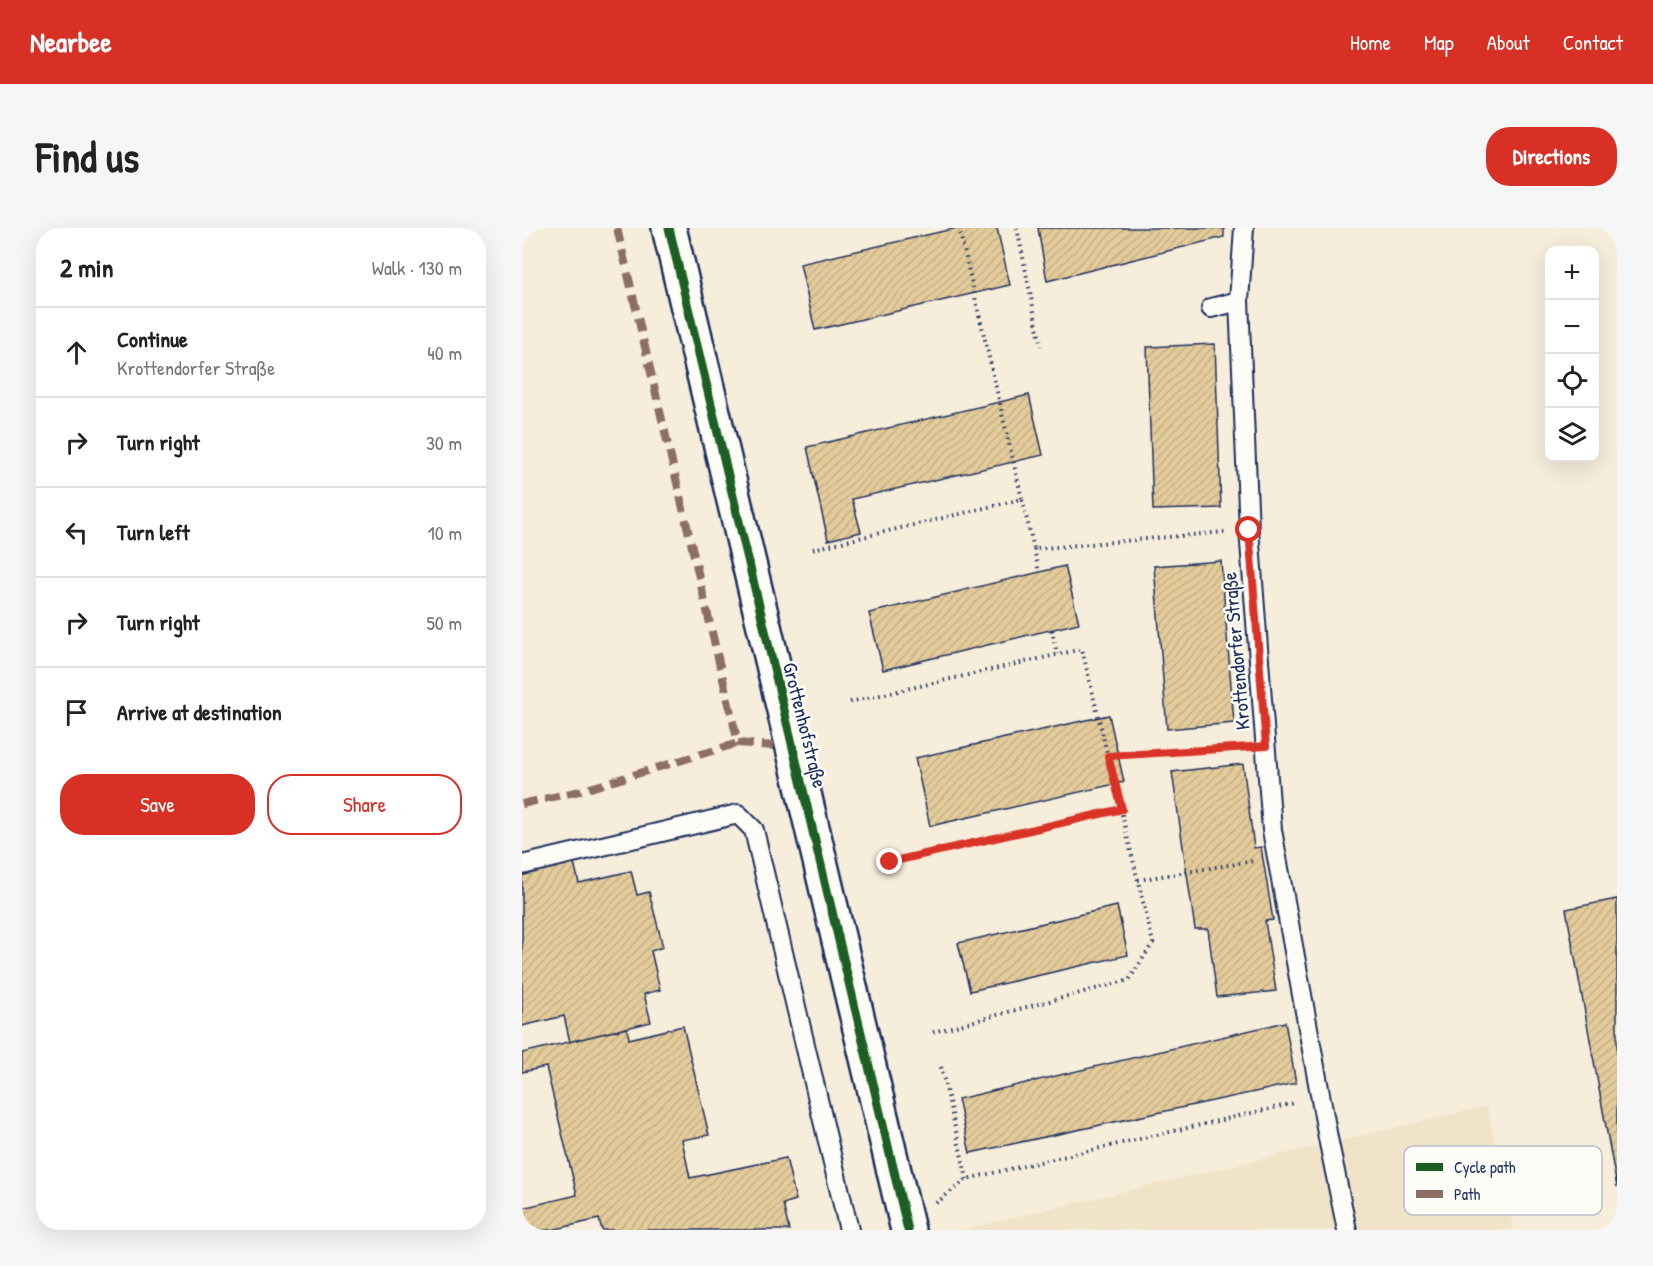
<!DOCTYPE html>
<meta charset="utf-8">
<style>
:root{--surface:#fff;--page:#f6f6f6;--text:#222;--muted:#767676;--line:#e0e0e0;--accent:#d93025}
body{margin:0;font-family:"Patrick Hand",sans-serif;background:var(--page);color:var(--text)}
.controls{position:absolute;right:18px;top:18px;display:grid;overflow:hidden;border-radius:12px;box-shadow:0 6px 24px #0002}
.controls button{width:54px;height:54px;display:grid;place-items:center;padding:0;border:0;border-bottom:2px solid var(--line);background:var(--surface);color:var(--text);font:30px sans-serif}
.stop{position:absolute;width:18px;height:18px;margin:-14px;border:4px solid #d93025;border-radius:50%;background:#fff}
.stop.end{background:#d93025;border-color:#fff;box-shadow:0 2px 6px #0008}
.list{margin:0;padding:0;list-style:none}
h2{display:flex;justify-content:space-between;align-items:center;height:78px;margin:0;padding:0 24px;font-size:26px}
h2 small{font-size:20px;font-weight:400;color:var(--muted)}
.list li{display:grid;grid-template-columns:39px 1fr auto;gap:18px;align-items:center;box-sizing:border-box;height:90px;padding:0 24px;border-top:2px solid var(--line)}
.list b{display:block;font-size:22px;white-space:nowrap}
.list p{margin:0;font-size:20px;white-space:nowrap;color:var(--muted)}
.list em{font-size:20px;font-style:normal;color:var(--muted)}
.actions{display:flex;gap:12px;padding:18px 24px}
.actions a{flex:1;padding:14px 0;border:2px solid var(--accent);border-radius:24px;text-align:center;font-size:21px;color:var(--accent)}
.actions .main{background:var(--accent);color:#fff}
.icon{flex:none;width:33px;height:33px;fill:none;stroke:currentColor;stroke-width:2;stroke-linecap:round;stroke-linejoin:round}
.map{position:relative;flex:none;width:1095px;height:1002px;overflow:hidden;border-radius:24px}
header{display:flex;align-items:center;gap:36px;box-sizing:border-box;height:84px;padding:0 30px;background:var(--accent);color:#fff}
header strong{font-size:28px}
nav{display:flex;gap:33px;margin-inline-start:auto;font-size:21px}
.intro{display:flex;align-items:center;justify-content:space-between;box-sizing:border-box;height:144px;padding:0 36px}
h1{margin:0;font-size:42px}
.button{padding:15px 27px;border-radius:24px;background:var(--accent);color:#fff;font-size:21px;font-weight:700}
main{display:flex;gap:36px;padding:0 36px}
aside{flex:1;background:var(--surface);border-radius:24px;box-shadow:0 6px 24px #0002}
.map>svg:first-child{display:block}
.built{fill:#f1e3c8}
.building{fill:url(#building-hatch);stroke:#1b2f5e;stroke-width:1.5}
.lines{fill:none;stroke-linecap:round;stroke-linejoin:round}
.lane-casing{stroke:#1b2f5e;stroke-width:22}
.secondary-casing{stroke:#1b2f5e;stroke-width:38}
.path{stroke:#1b2f5e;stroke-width:4;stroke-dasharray:1.5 4.5;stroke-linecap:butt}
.lane{stroke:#fdfcf7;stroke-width:18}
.secondary{stroke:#fdfcf7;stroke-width:33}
.quiet{stroke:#8d6e63;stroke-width:8;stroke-dasharray:15 8;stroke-linecap:butt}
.cycleway-casing{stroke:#fdfcf7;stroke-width:13}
.cycleway{stroke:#1b5e20;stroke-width:9}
.route{stroke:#d93025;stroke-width:8}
.labels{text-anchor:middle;stroke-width:5;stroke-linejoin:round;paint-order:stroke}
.street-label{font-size:20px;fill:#1b2f5e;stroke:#fdfcf7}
.key{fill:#fdfcf7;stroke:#b9bec9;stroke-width:1.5}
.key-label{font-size:16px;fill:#1b2f5e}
</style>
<header>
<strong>Nearbee</strong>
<nav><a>Home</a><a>Map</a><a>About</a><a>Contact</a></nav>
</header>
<div class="intro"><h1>Find us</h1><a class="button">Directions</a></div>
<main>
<aside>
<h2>2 min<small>Walk · 130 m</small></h2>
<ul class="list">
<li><svg class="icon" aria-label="ahead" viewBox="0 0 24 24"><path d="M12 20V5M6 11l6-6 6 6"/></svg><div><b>Continue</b><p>Krottendorfer Straße</p></div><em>40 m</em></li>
<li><svg class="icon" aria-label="right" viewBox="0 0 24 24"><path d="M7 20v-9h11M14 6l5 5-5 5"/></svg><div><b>Turn right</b></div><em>30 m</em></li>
<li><svg class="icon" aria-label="left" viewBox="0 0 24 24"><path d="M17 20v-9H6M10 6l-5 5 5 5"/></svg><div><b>Turn left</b></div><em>10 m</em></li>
<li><svg class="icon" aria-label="right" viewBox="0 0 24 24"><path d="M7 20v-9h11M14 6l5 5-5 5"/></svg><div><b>Turn right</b></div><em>50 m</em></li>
<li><svg class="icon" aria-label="arrive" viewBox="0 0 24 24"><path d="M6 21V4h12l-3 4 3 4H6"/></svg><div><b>Arrive at destination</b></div></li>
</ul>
<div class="actions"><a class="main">Save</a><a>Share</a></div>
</aside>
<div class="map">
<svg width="1095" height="1002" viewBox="0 0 1095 1002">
<defs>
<pattern id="building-hatch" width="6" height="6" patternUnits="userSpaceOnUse" patternTransform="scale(1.5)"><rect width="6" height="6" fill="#e4cb9a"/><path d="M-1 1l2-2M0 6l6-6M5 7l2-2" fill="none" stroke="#c3af87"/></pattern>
</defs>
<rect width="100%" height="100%" fill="#f6eddb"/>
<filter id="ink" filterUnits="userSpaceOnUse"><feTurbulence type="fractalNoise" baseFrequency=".0167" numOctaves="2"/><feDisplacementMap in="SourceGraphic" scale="12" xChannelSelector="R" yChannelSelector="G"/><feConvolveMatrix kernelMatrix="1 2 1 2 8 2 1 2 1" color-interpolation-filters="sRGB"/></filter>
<g filter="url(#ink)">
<path class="built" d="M 965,878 L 992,1002 L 438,1002 Z"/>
<g class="building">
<path d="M 435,0 L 475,0 L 488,57 L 293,102 L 278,36 Z"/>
<path d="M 516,0 L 702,0 L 702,9 L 525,53 Z"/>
<path d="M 693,116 L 699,280 L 631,282 L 625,119 Z"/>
<path d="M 507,167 L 521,227 L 330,271 L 339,304 L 306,312 L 285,219 Z"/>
<path d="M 699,333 L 712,495 L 645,501 L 632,338 Z"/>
<path d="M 543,338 L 557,395 L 361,442 L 347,385 Z"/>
<path d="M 587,487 L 602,554 L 408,598 L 393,530 Z"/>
<path d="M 721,536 L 732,620 L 739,619 L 751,692 L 743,693 L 754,763 L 695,769 L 686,701 L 673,701 L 650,544 Z"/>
<path d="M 50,627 L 57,655 L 109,643 L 115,667 L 127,664 L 141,719 L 129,723 L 138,762 L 122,766 L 129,794 L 48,814 L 42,788 L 0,798 L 0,639 Z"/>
<path d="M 1095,671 L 1095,959 L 1044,681 Z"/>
<path d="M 595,678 L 606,727 L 448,763 L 436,715 Z"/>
<path d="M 763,794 L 774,855 L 448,925 L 436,871 Z"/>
<path d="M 161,798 L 187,907 L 160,912 L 168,950 L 264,930 L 274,972 L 261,976 L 267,1002 L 80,1002 L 77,991 L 30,1002 L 0,1002 L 0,980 L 55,967 L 24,839 L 0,844 L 0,825 L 105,800 L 107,811 Z"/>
</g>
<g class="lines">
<defs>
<g id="lane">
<path d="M 722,0 L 717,73 L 727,302 L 750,602 L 806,910 L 825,1002"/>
<path d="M 689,80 L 717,73"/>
<path d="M 0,637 L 216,586 L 232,602 L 327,1002"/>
</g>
<path id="secondary" d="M 147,0 L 386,1002"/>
</defs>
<use href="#lane" class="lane-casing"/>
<use href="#secondary" class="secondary-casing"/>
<g class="path">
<path d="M 437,0 L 500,271"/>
<path d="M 495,0 L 519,118"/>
<path d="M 291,321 L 500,271 L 512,321 L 703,304"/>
<path d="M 512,321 L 517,344"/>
<path d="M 530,402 L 535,426"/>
<path d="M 328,474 L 560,421 L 631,715 L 607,752 L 411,804"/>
<path d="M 586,528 L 717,520"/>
<path d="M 367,634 L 600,581"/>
<path d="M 616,652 L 731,633"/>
<path d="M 419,839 L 445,951"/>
<path d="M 414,975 L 445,951 L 773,875"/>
</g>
<use href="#lane" class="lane"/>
<use href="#secondary" class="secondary"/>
<g class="quiet">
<path d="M 95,0 L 216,515 L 252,518"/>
<path d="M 0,576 L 62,562 L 216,515"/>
</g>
<defs>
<path id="cycleway" d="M 147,0 L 386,1002"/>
</defs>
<use href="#cycleway" class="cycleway-casing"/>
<use href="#cycleway" class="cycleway"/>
</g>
</g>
<g class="lines" filter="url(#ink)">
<path class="route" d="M 368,634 L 600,581 L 586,528 L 744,518 L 727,302"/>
</g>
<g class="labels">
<g class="street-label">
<text transform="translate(714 423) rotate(-95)" y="7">Krottendorfer Straße</text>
<text transform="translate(283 497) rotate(76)" y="7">Grottenhofstraße</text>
</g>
</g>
<rect x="882" y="918" width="198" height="69" rx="9" class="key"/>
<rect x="894" y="935" width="27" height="8" fill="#1b5e20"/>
<rect x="894" y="962" width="27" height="8" fill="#8d6e63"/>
<g class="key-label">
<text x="932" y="945">Cycle path</text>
<text x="932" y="972">Path</text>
</g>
</svg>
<div class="controls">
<button>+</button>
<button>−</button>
<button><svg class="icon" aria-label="locate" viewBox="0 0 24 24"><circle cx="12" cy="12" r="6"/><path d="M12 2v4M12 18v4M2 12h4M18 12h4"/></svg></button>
<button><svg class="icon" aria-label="layers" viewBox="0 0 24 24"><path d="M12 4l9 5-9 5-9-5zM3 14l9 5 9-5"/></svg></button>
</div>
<div class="stop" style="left:727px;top:302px"></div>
<div class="stop end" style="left:368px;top:634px"></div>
</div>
</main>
